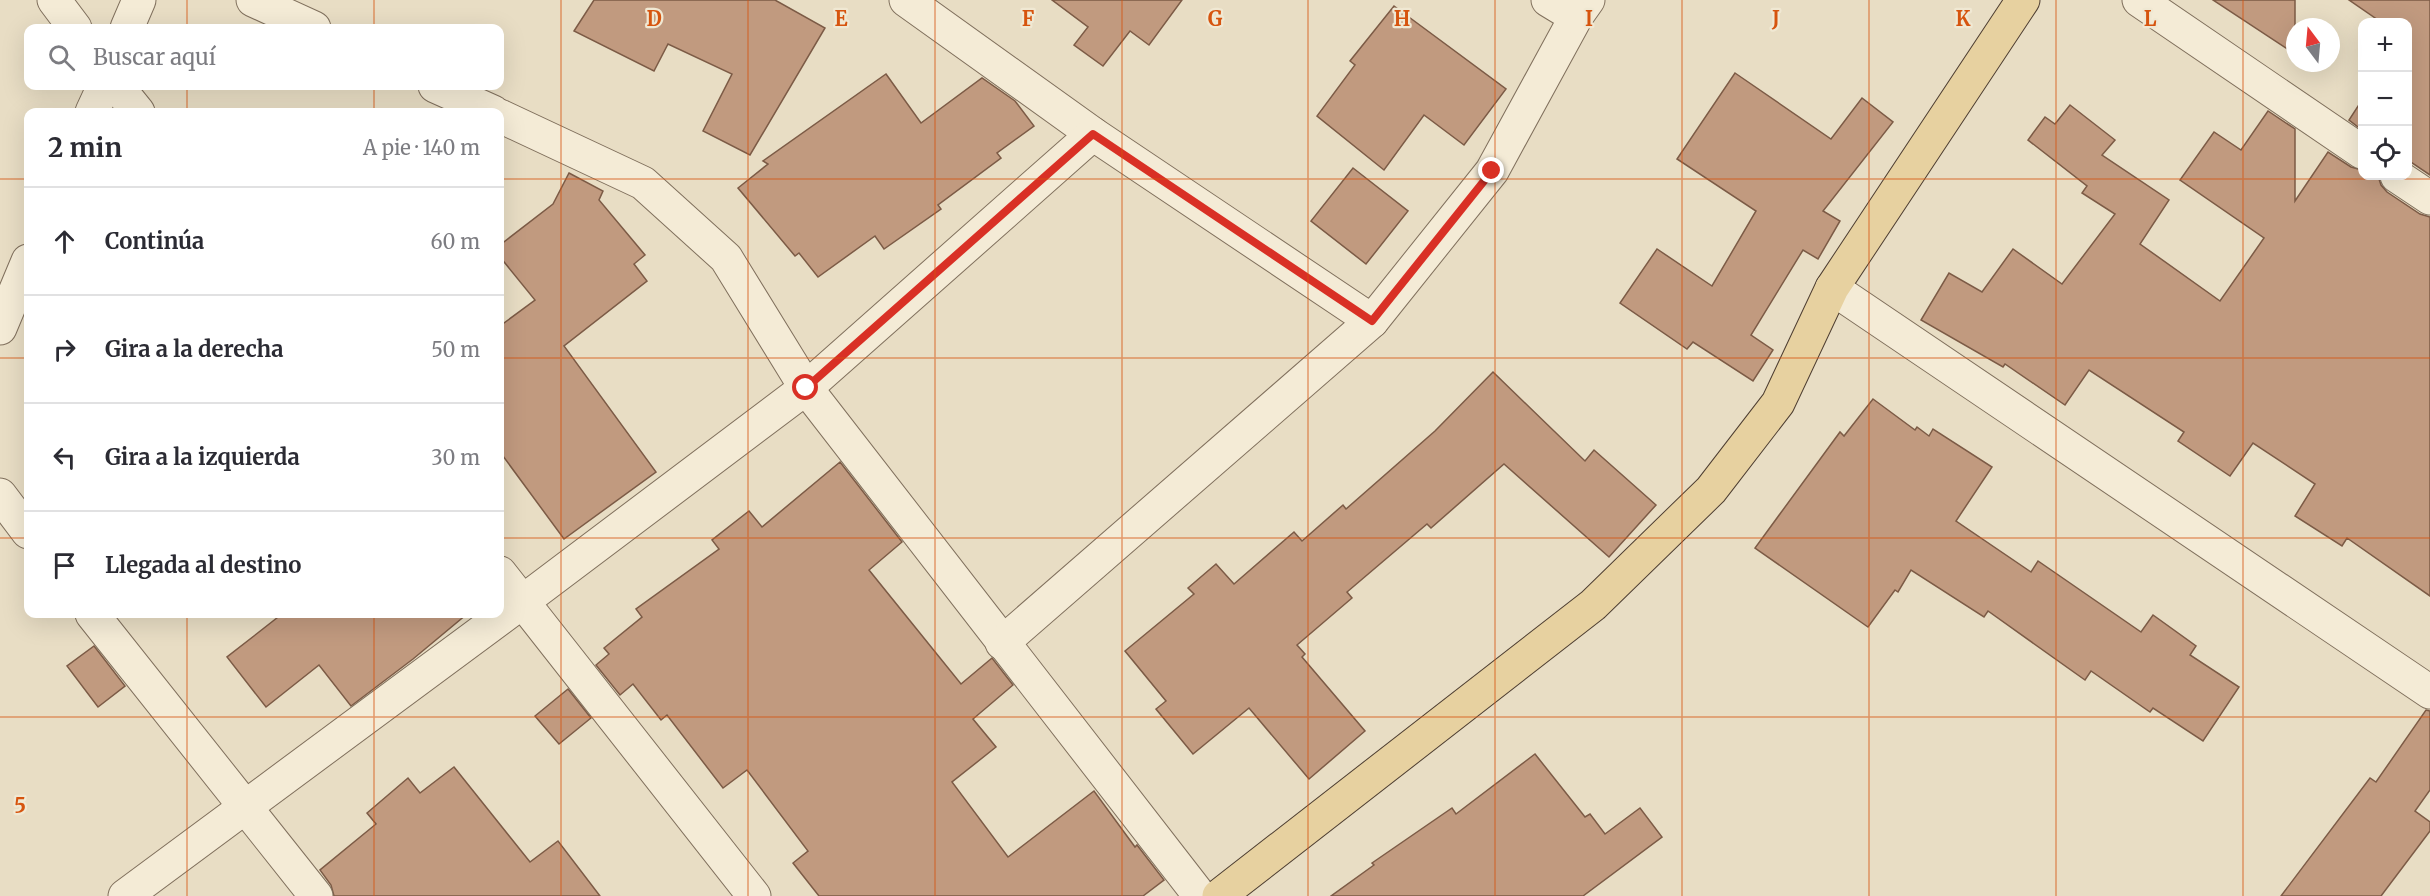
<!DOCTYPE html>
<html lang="es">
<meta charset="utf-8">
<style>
:root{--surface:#fff;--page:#f2f2f3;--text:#2b2b33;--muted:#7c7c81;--line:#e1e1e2}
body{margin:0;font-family:Merriweather,serif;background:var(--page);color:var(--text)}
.controls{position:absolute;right:18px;top:18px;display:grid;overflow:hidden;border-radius:12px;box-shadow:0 6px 24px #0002}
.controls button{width:54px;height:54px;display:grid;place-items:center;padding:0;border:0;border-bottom:2px solid var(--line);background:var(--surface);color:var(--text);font:30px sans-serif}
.compass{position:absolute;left:2286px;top:18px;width:54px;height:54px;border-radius:50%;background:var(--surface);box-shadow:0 6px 24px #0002;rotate:344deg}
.stop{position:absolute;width:18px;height:18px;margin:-14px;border:4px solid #d93025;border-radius:50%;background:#fff}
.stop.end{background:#d93025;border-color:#fff;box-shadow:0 2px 6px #0008}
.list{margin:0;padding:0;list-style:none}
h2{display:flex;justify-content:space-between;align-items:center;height:78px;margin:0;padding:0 24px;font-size:26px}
h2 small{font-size:20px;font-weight:400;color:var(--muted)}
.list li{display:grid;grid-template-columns:39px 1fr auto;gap:18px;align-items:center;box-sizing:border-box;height:108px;padding:0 24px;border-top:2px solid var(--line)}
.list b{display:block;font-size:22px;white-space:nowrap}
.list em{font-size:20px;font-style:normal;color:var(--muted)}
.icon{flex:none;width:33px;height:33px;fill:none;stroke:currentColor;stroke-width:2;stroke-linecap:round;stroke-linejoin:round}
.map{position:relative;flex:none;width:2430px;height:896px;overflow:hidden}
.search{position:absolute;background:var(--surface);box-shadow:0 6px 24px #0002;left:24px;top:24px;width:480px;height:66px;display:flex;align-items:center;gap:15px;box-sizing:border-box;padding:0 21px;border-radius:12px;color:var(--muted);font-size:22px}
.panel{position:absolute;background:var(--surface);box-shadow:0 6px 24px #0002;left:24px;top:108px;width:480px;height:510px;border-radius:12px}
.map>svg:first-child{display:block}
.building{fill:#c19a7f;stroke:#7c5b46;stroke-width:1.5}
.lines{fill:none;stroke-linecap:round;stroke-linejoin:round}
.street-casing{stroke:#80705d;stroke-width:35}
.primary-casing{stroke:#4e3e31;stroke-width:35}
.street{stroke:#f4ebd6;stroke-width:33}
.primary{stroke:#e7d1a0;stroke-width:33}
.route{stroke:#d93025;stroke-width:8}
.grid{fill:none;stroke:#d6540e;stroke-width:1.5;stroke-opacity:0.55}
.grid-label{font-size:20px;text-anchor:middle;font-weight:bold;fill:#d6540e;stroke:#f0e8d3;stroke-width:4.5;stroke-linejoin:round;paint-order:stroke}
</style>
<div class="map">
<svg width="2430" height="896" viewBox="0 0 2430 896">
<rect width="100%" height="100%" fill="#e8ddc4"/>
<g class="building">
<path d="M 594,0 L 775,0 L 825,28 L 750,155 L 703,131 L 732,74 L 668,44 L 654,71 L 574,31 Z"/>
<path d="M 1052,0 L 1182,0 L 1149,45 L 1130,31 L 1103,66 L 1074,45 L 1088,27 Z"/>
<path d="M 2213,0 L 2295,0 L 2295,54 Z"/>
<path d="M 2349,0 L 2430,0 L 2430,175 L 2408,160 L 2408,22 L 2381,22 Z"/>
<path d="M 1394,6 L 1506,89 L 1464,145 L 1424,115 L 1384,170 L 1317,116 L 1355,65 L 1350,61 Z"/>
<path d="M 1735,73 L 1831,139 L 1862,98 L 1893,122 L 1823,211 L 1840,221 L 1818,259 L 1803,250 L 1751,335 L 1773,350 L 1753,381 L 1693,342 L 1687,349 L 1620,303 L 1657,249 L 1712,286 L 1756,211 L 1677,159 Z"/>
<path d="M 886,74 L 921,123 L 982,78 L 1015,101 L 1034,126 L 997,153 L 1001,158 L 938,205 L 941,209 L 884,249 L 875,236 L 818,277 L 799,253 L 795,256 L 738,188 L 768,164 L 763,161 Z"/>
<path d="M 2362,100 L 2362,130 L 2349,120 Z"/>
<path d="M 2070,105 L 2115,140 L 2102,155 L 2169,200 L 2140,244 L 2220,301 L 2264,238 L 2180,180 L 2214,132 L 2241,150 L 2268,111 L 2295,129 L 2295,201 L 2328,152 L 2351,167 L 2362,170 L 2362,176 L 2378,176 L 2381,185 L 2387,192 L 2420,214 L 2430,217 L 2430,596 L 2347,538 L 2342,546 L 2295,516 L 2315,484 L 2253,443 L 2230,476 L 2178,441 L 2184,432 L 2089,370 L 2065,405 L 2005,364 L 2003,367 L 1921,320 L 1949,273 L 1982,292 L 2013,249 L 2062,284 L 2115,214 L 2082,193 L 2087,186 L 2028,140 L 2045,117 L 2055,124 Z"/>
<path d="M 1353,168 L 1408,211 L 1366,264 L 1311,221 Z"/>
<path d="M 569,173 L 603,191 L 599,200 L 645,255 L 634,264 L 647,281 L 564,346 L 656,472 L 564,539 L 500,452 L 500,326 L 535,300 L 500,257 L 500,245 L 553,204 Z"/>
<path d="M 1493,372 L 1585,461 L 1594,450 L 1656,505 L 1609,557 L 1504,464 L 1431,528 L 1427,524 L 1347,592 L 1352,598 L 1297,645 L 1305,654 L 1302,657 L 1365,731 L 1309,779 L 1249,708 L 1193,754 L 1156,709 L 1166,701 L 1125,651 L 1194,594 L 1188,588 L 1216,564 L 1234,584 L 1294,532 L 1302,541 L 1343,505 L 1346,509 L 1435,431 Z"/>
<path d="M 1873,399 L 1915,430 L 1917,427 L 1929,436 L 1933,429 L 1992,467 L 1956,521 L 2031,572 L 2038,561 L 2141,632 L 2153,615 L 2196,646 L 2190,655 L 2239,687 L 2203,741 L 2153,708 L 2150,712 L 2091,671 L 2085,680 L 1988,611 L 1984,617 L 1911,570 L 1898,592 L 1895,590 L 1868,627 L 1755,548 L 1840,432 L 1844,436 Z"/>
<path d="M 840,462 L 902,542 L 869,570 L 961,684 L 992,658 L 1013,685 L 973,719 L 996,747 L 952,782 L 1008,857 L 1094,791 L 1135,847 L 1137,845 L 1164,880 L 1143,896 L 819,896 L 793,863 L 808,851 L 747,770 L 723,788 L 667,715 L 661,720 L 633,684 L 620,695 L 596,665 L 609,654 L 604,648 L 642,617 L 636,609 L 719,549 L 712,540 L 749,511 L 762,527 Z"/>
<path d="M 282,614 L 467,614 L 413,659 L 351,706 L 319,665 L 266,707 L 227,657 Z"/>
<path d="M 94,646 L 125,686 L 98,707 L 67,666 Z"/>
<path d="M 568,689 L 591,718 L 559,744 L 535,716 Z"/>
<path d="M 2426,710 L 2430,711 L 2430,790 L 2415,811 L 2430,822 L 2430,831 L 2381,896 L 2281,896 L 2370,778 L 2376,782 Z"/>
<path d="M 1535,754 L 1585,817 L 1590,814 L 1605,834 L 1640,808 L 1662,837 L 1583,896 L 1331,896 L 1374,865 L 1372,863 L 1452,808 L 1456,814 Z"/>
<path d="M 454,767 L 530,862 L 558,841 L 600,896 L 334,896 L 331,885 L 320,870 L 376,824 L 367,813 L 408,778 L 420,793 Z"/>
</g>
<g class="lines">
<defs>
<g id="street">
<path d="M 54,0 L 75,28"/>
<path d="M 253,0 L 314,28"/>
<path d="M 906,0 L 1093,134 L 1372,321 L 1492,171 L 1576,17 L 1588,0"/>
<path d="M 1548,0 L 1576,17"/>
<path d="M 2139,0 L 2362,152"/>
<path d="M 127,28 L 139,0"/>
<path d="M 117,86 L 138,112"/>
<path d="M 435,86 L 493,112"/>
<path d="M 92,112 L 104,86"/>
<path d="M 500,116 L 643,183 L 726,258 L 806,388 L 1200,896"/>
<path d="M 2397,176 L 2430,198"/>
<path d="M 1832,288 L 2430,692"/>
<path d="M 0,328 L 28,261"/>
<path d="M 0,495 L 28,532"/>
<path d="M 500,573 L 754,896"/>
<path d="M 92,614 L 316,896"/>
<path d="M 1002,643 L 1372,321"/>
<path d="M 125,896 L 522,602 L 806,388 L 1093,134"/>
</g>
<path id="primary" d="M 1219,896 L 1593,605 L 1711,490 L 1778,403 L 1832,288 L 2023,0"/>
</defs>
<use href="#street" class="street-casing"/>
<use href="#primary" class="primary-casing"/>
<use href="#street" class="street"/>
<use href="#primary" class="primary"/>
</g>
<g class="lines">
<path class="route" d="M 806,388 L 1093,134 L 1372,321 L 1492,171"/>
</g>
<path class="grid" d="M 187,0 L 187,28M 374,0 L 374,28M 561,0 L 561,896M 748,0 L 748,896M 935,0 L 935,896M 1122,0 L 1122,896M 1308,0 L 1308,896M 1495,0 L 1495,896M 1682,0 L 1682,896M 1869,0 L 1869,896M 2056,0 L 2056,896M 2243,0 L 2243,896M 187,86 L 187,112M 374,86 L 374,112M 0,179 L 28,179M 500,179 L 2430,179M 0,358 L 28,358M 500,358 L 2430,358M 0,538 L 28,538M 500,538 L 2430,538M 187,614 L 187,896M 374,614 L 374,896M 0,717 L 2430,717"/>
<g class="grid-label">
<text x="654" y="26">D</text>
<text x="841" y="26">E</text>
<text x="1028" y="26">F</text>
<text x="1215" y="26">G</text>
<text x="1402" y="26">H</text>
<text x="1589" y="26">I</text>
<text x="1776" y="26">J</text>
<text x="1963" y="26">K</text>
<text x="2150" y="26">L</text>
<text x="20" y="813">5</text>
</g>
</svg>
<div class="controls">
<button>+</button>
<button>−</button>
<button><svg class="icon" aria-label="locate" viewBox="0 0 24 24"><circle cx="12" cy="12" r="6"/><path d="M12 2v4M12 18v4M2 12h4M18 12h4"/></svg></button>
</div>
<svg class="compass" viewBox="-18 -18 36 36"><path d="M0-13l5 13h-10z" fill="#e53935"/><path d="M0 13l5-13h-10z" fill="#7c7c81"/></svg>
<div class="stop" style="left:806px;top:388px"></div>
<div class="stop end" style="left:1492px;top:171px"></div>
<div class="search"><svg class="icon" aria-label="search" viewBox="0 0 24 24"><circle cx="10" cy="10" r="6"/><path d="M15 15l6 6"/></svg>Buscar aquí</div>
<section class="panel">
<h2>2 min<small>A pie · 140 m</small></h2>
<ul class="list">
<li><svg class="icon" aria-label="ahead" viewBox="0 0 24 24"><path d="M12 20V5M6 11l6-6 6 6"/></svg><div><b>Continúa</b></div><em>60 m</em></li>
<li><svg class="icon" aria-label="right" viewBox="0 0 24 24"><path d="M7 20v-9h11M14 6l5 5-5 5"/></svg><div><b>Gira a la derecha</b></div><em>50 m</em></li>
<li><svg class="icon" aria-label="left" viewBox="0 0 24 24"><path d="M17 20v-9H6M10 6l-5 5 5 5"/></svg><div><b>Gira a la izquierda</b></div><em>30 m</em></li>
<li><svg class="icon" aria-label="arrive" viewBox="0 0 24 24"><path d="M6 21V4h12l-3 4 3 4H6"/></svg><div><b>Llegada al destino</b></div></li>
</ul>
</section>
</div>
